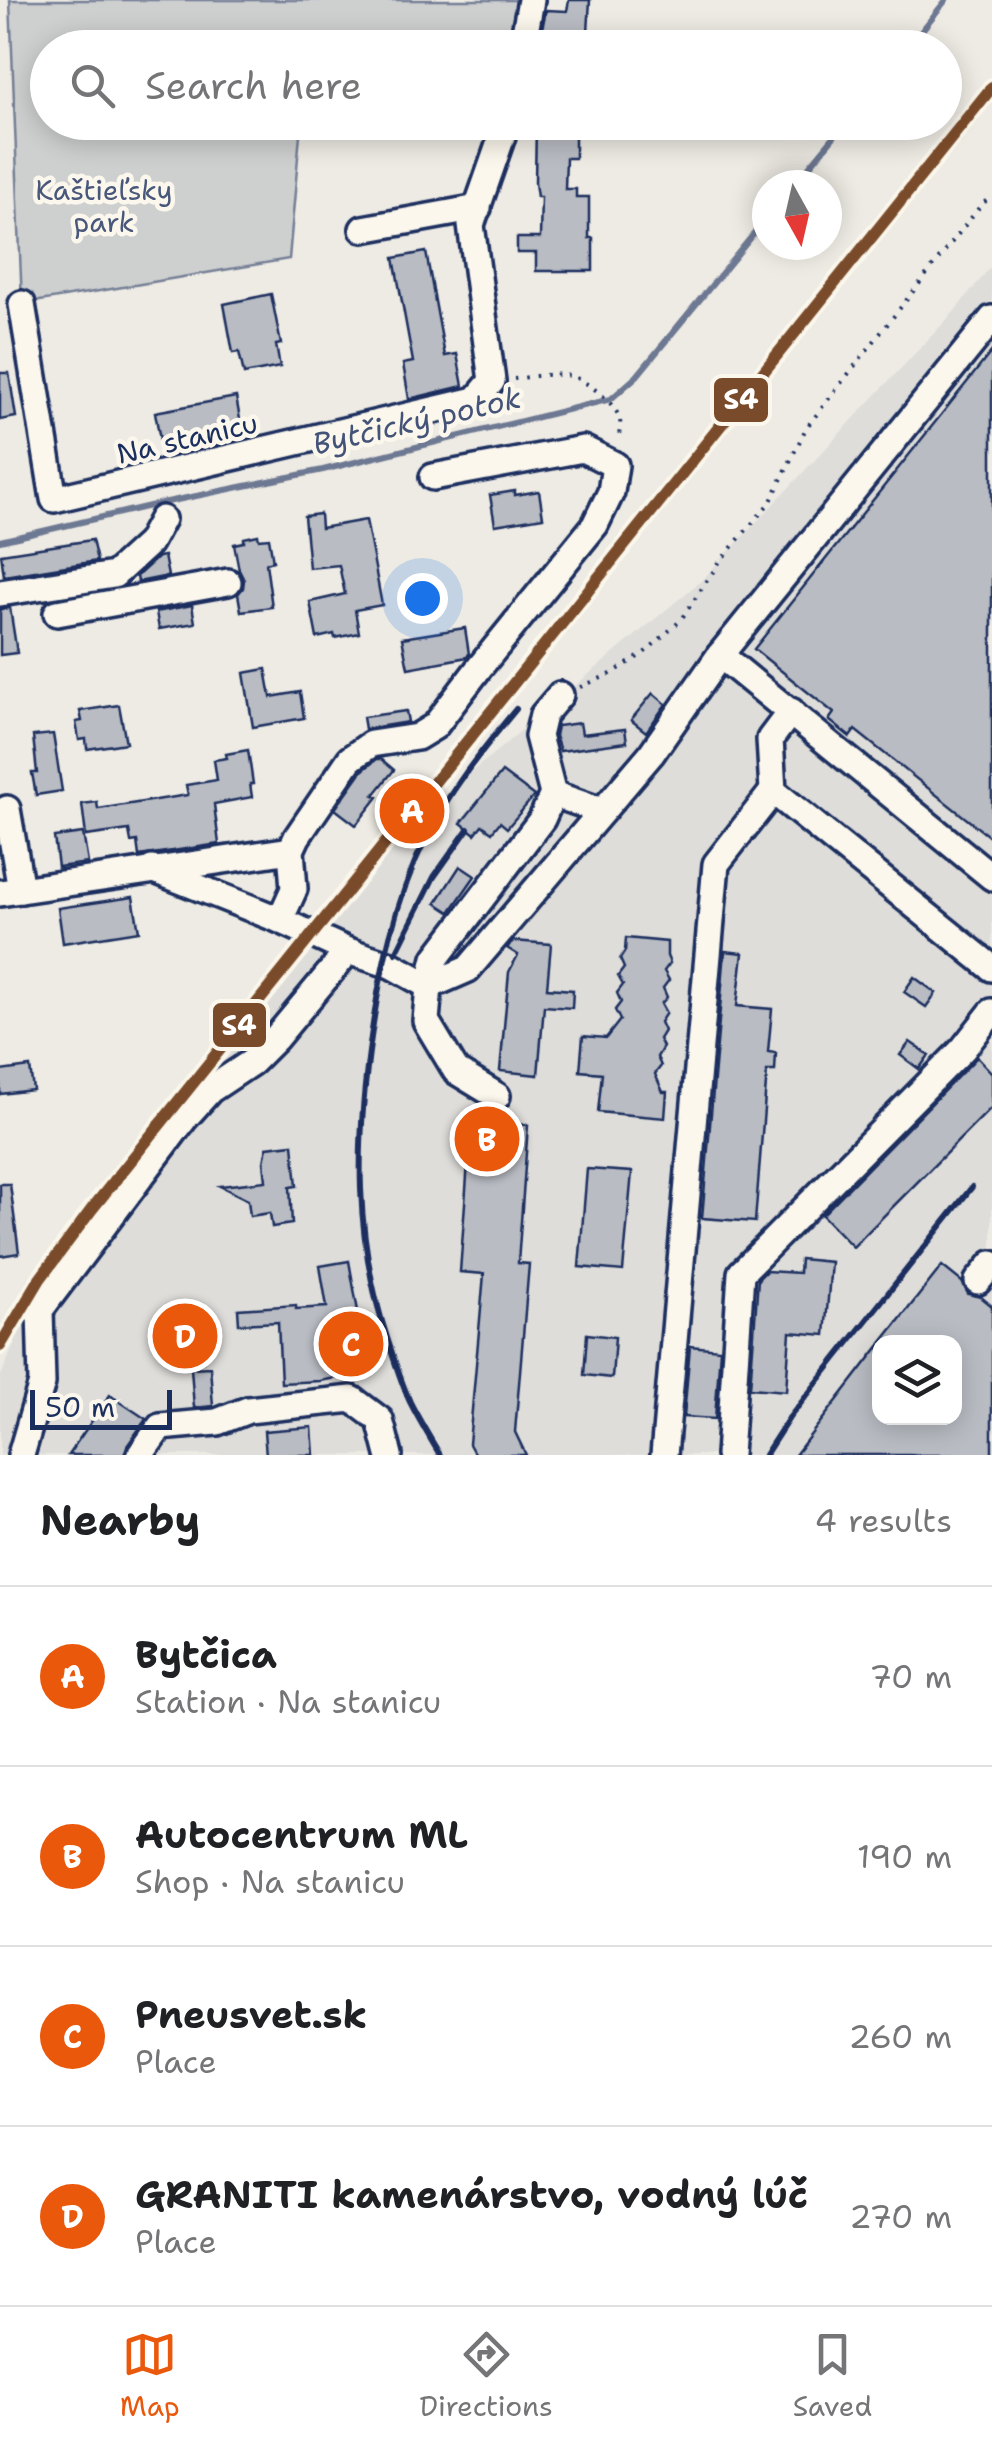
<!DOCTYPE html>
<meta charset="utf-8">
<style>
:root{--surface:#fff;--page:#f6f6f6;--text:#202124;--muted:#757577;--line:#e0e0e0;--accent:#ea580c}
body{margin:0;font-family:"Shantell Sans",sans-serif;background:var(--page);color:var(--text)}
.controls{position:absolute;right:30px;bottom:30px;display:grid;overflow:hidden;border-radius:20px;box-shadow:0 5px 25px #0003}
.controls button{width:90px;height:90px;display:grid;place-items:center;padding:0;border:0;border-bottom:2px solid var(--line);background:var(--surface);color:var(--text);font:50px sans-serif}
.compass{position:absolute;left:752px;top:170px;width:90px;height:90px;border-radius:50%;background:var(--surface);box-shadow:0 5px 25px #0003;rotate:172deg}
.scale{position:absolute;left:30px;bottom:25px;width:142px;box-sizing:border-box;padding-left:10px;border:5px solid #1b2f5e;border-top:0;font-size:28px;line-height:35px;white-space:nowrap;color:#1b2f5e;-webkit-text-stroke:8px #fbf7ec;paint-order:stroke}
.you{position:absolute;left:422px;top:598px;width:35px;height:35px;margin:-25px;border:8px solid #fff;border-radius:50%;background:#1a73e8;box-shadow:0 0 0 15px #1a73e833}
.badge{display:grid;place-items:center;width:65px;height:65px;border-radius:50%;background:var(--accent);color:#fff;font-size:32px;font-weight:700}
.pin{position:absolute;translate:-50% -50%;border:5px solid #fff;box-shadow:0 2px 10px #0006}
.list{margin:0;padding:0;list-style:none}
h2{display:flex;justify-content:space-between;align-items:center;height:130px;margin:0;padding:0 40px;font-size:42px}
h2 small{font-size:32px;font-weight:400;color:var(--muted)}
.list li{display:grid;grid-template-columns:65px 1fr auto;gap:30px;align-items:center;box-sizing:border-box;height:180px;padding:0 40px;border-top:2px solid var(--line)}
.list b{display:block;font-size:38px;white-space:nowrap}
.list p{margin:0;font-size:32px;white-space:nowrap;color:var(--muted)}
.list em{font-size:32px;font-style:normal;color:var(--muted)}
.icon{flex:none;width:55px;height:55px;fill:none;stroke:currentColor;stroke-width:2;stroke-linecap:round;stroke-linejoin:round}
.map{position:relative;flex:none;width:992px;height:1455px;overflow:hidden}
.search{position:absolute;background:var(--surface);box-shadow:0 5px 25px #0003;left:30px;right:30px;top:30px;height:110px;display:flex;align-items:center;gap:25px;box-sizing:border-box;padding:0 35px;border-radius:55px;color:var(--muted);font-size:38px}
.sheet{height:850px;background:var(--surface)}
nav{display:flex;justify-content:space-around;align-items:center;box-sizing:border-box;height:140px;border-top:2px solid var(--line);background:var(--surface);font-size:28px;color:var(--muted)}
nav a{display:grid;justify-items:center;gap:5px}
nav .on{color:var(--accent)}
.map>svg:first-child{display:block}
.built{fill:#deddda;fill-rule:evenodd}
.green{fill:#cecfcf;stroke:#747f96;stroke-width:2.5}
.lines{fill:none;stroke-linecap:round;stroke-linejoin:round}
.stream{stroke:#6d7892;stroke-width:6}
.building{fill:#b9bcc3;stroke:#1b2f5e;stroke-width:2.5}
.minor-casing{stroke:#1b2f5e;stroke-width:32}
.path{stroke:#1b2f5e;stroke-width:4;stroke-dasharray:2.5 8;stroke-linecap:butt}
.minor{stroke:#fbf7ec;stroke-width:25}
.rail{stroke:#1b2f5e;stroke-width:6}
.rail-1-casing{stroke:#fbf7ec;stroke-width:20}
.rail-1{stroke:#7a4b2a;stroke-width:12}
.labels{text-anchor:middle;stroke-width:9;stroke-linejoin:round;paint-order:stroke}
.park-label{font-size:28px;fill:#48577a;stroke:#fbf7ec}
.street-label{font-size:28px;fill:#1b2f5e;stroke:#fbf7ec}
.water-label{font-size:30px;font-style:italic;fill:#445378;stroke:#fbf7ec}
.line-badge{stroke:#fbf7ec;stroke-width:4}
.badge-label{font-size:28px;text-anchor:middle;font-weight:bold;fill:#fff}
</style>
<div class="map">
<svg width="992" height="1455" viewBox="0 0 992 1455">
<rect width="100%" height="100%" fill="#eeebe4"/>
<filter id="ink" filterUnits="userSpaceOnUse"><feTurbulence type="fractalNoise" baseFrequency=".01" numOctaves="2"/><feDisplacementMap in="SourceGraphic" scale="20" xChannelSelector="R" yChannelSelector="G"/><feConvolveMatrix kernelMatrix="1 2 1 2 8 2 1 2 1" color-interpolation-filters="sRGB"/></filter>
<g filter="url(#ink)">
<path class="built" d="M 992,265 L 992,1455 L 0,1455 L 0,1378 L 27,1313 L 367,859 L 702,580 L 953,313 ZM 880,1342 L 954,1342 L 954,1418 L 880,1418 Z"/>
<path class="green" d="M 10,0 L 522,0 L 512,47 L 48,48 L 48,122 L 301,123 L 289,259 L 22,304 Z"/>
<g class="lines">
<g class="stream">
<path d="M 908,48 L 946,0"/>
<path d="M 794,185 L 846,122"/>
<path d="M 0,541 L 167,502 L 323,470 L 611,399 L 637,376 L 767,218"/>
</g>
</g>
<g class="building">
<path d="M 569,0 L 590,0 L 587,48 L 555,48 L 556,35 L 541,34 L 546,10 L 567,11 Z"/>
<path d="M 536,122 L 562,122 L 562,132 L 575,132 L 575,158 L 566,158 L 565,189 L 576,189 L 576,197 L 589,197 L 589,238 L 593,238 L 593,271 L 536,271 L 536,253 L 517,253 L 517,238 L 540,238 L 541,197 L 537,197 L 535,183 Z"/>
<path d="M 426,252 L 445,356 L 457,354 L 463,386 L 409,399 L 403,364 L 413,362 L 394,258 Z"/>
<path d="M 271,294 L 281,344 L 276,345 L 280,367 L 244,374 L 239,352 L 233,353 L 224,304 Z"/>
<path d="M 992,351 L 992,839 L 855,730 L 850,737 L 829,720 L 834,713 L 754,649 Z"/>
<path d="M 0,373 L 9,373 L 16,417 L 0,420 Z"/>
<path d="M 236,397 L 243,436 L 162,451 L 155,412 Z"/>
<path d="M 515,491 L 515,495 L 539,491 L 543,517 L 495,525 L 490,495 Z"/>
<path d="M 320,514 L 321,528 L 366,520 L 382,605 L 355,610 L 359,633 L 335,638 L 334,634 L 317,638 L 310,602 L 345,594 L 339,565 L 309,568 L 304,516 Z"/>
<path d="M 258,535 L 259,539 L 269,538 L 273,561 L 266,563 L 272,607 L 241,611 L 238,594 L 243,588 L 244,580 L 239,570 L 234,544 L 244,542 L 244,538 Z"/>
<path d="M 92,540 L 97,561 L 4,576 L 1,554 Z"/>
<path d="M 164,556 L 168,576 L 138,582 L 137,576 L 158,557 Z"/>
<path d="M 192,605 L 195,623 L 159,629 L 156,612 Z"/>
<path d="M 10,608 L 17,653 L 0,655 L 0,609 Z"/>
<path d="M 465,628 L 469,654 L 467,657 L 408,668 L 402,638 Z"/>
<path d="M 266,669 L 271,697 L 300,692 L 304,718 L 253,727 L 244,673 Z"/>
<path d="M 653,693 L 666,704 L 646,732 L 631,720 Z"/>
<path d="M 119,705 L 126,743 L 87,749 L 86,739 L 79,740 L 76,722 L 82,721 L 80,711 Z"/>
<path d="M 406,711 L 408,722 L 365,729 L 363,717 Z"/>
<path d="M 580,723 L 582,734 L 625,729 L 627,742 L 560,751 L 555,736 L 557,726 Z"/>
<path d="M 53,734 L 62,791 L 36,795 L 32,773 L 37,773 L 33,736 Z"/>
<path d="M 248,750 L 253,784 L 250,784 L 252,797 L 214,804 L 219,844 L 139,856 L 137,841 L 131,842 L 129,830 L 86,836 L 82,804 L 97,802 L 98,809 L 188,795 L 186,785 L 217,780 L 214,760 L 227,758 L 226,754 Z"/>
<path d="M 377,759 L 381,759 L 394,770 L 374,795 L 378,797 L 356,825 L 335,809 L 362,771 Z"/>
<path d="M 502,772 L 534,796 L 507,828 L 500,822 L 492,832 L 482,825 L 475,834 L 461,823 Z"/>
<path d="M 83,833 L 88,863 L 58,867 L 54,837 Z"/>
<path d="M 460,866 L 475,876 L 450,912 L 436,903 Z"/>
<path d="M 133,897 L 139,931 L 63,943 L 58,908 Z"/>
<path d="M 626,938 L 667,942 L 667,956 L 670,963 L 664,971 L 669,980 L 663,988 L 667,997 L 661,1004 L 666,1013 L 660,1022 L 664,1031 L 659,1039 L 663,1047 L 657,1057 L 661,1066 L 655,1074 L 663,1092 L 667,1092 L 665,1118 L 598,1112 L 602,1073 L 580,1071 L 583,1036 L 606,1038 L 620,1020 L 615,1010 L 621,1002 L 617,993 L 623,985 L 618,976 L 624,968 L 620,959 L 625,951 Z"/>
<path d="M 513,941 L 551,944 L 547,988 L 573,990 L 572,1008 L 544,1006 L 538,1075 L 500,1071 L 509,972 L 518,955 L 507,948 Z"/>
<path d="M 725,951 L 743,953 L 737,1006 L 772,1009 L 768,1052 L 776,1053 L 775,1071 L 767,1071 L 755,1222 L 702,1218 Z"/>
<path d="M 914,977 L 936,993 L 926,1007 L 904,992 Z"/>
<path d="M 910,1042 L 929,1055 L 919,1069 L 900,1055 Z"/>
<path d="M 977,1057 L 992,1073 L 992,1107 L 853,1247 L 822,1215 Z"/>
<path d="M 30,1067 L 33,1090 L 0,1094 L 0,1071 Z"/>
<path d="M 471,1121 L 528,1125 L 518,1263 L 529,1264 L 515,1432 L 526,1455 L 475,1455 L 469,1444 L 484,1274 L 460,1272 Z"/>
<path d="M 293,1144 L 297,1186 L 290,1187 L 292,1224 L 272,1227 L 270,1213 L 250,1216 L 248,1200 L 220,1186 L 266,1181 L 264,1162 L 267,1147 Z"/>
<path d="M 587,1169 L 632,1172 L 623,1271 L 579,1267 Z"/>
<path d="M 0,1184 L 10,1184 L 19,1253 L 0,1256 Z"/>
<path d="M 800,1259 L 831,1262 L 825,1335 L 790,1332 L 786,1391 L 750,1388 L 758,1279 L 766,1271 L 799,1273 Z"/>
<path d="M 349,1261 L 359,1317 L 363,1317 L 373,1371 L 320,1381 L 281,1383 L 278,1322 L 239,1324 L 238,1309 L 296,1305 L 296,1309 L 327,1307 L 320,1266 Z"/>
<path d="M 942,1266 L 962,1282 L 968,1294 L 981,1297 L 992,1306 L 992,1455 L 795,1455 L 880,1345 L 880,1418 L 954,1418 L 954,1342 L 882,1342 Z"/>
<path d="M 199,1308 L 203,1361 L 171,1364 L 167,1311 Z"/>
<path d="M 587,1334 L 615,1337 L 612,1378 L 584,1375 Z"/>
<path d="M 690,1346 L 720,1349 L 715,1419 L 684,1417 Z"/>
<path d="M 210,1367 L 213,1406 L 194,1408 L 191,1368 Z"/>
<path d="M 110,1395 L 146,1419 L 127,1446 L 124,1455 L 68,1455 Z"/>
<path d="M 312,1427 L 314,1455 L 266,1455 L 264,1431 Z"/>
</g>
<g class="lines">
<defs>
<g id="minor">
<path d="M 522,48 L 531,0"/>
<path d="M 363,229 L 478,208"/>
<path d="M 22,304 L 54,499 L 476,400 L 492,381 L 471,225 L 507,122"/>
<path d="M 0,593 L 114,575 L 149,543 L 162,519"/>
<path d="M 57,613 L 228,582"/>
<path d="M 720,655 L 992,877"/>
<path d="M 791,711 L 770,739 L 773,791 L 992,968"/>
<path d="M 553,794 L 602,811"/>
<path d="M 7,809 L 21,890"/>
<path d="M 152,869 L 280,920 L 348,951 L 391,965 L 429,986 L 468,969 L 651,754 L 720,655 L 992,319"/>
<path d="M 0,893 L 291,850"/>
<path d="M 280,920 L 294,889 L 291,850 L 297,837 L 350,759 L 371,744 L 417,737 L 435,726 L 479,668 L 595,525 L 611,492 L 615,465 L 583,449 L 433,477"/>
<path d="M 497,1096 L 456,1071 L 426,1021 L 429,986 L 436,958 L 542,819 L 553,794 L 538,736 L 543,715 L 560,695"/>
<path d="M 978,1281 L 992,1264"/>
<path d="M 21,1455 L 42,1383 L 40,1310 L 184,1119 L 210,1090 L 252,1062 L 275,1039 L 348,951"/>
<path d="M 140,1455 L 160,1427 L 217,1422 L 248,1410 L 352,1399 L 380,1420 L 389,1455"/>
<path d="M 664,1455 L 716,864 L 773,791"/>
<path d="M 729,1455 L 741,1273 L 963,1049 L 992,1012"/>
</g>
</defs>
<use href="#minor" class="minor-casing"/>
<g class="path">
<path d="M 514,379 C 531,377 554,372 571,376 C 587,381 613,401 619,417 C 622,424 619,433 618,441"/>
<path d="M 580,687 L 611,674 L 643,654 L 680,621 L 721,560 L 771,501 L 806,428 L 981,205 L 992,196"/>
</g>
<use href="#minor" class="minor"/>
<g class="rail">
<path d="M 396,953 L 434,877 L 468,829"/>
<path d="M 440,1455 C 430,1438 419,1420 410,1402 C 401,1382 394,1359 387,1338 C 354,1236 356,1142 371,1037 C 381,968 394,903 425,840 C 448,792 482,750 516,709"/>
<path d="M 765,1455 L 789,1418 L 972,1187"/>
</g>
<defs>
<path id="rail-1" d="M 0,1346 L 40,1279 L 92,1209 L 992,87"/>
</defs>
<use href="#rail-1" class="rail-1-casing"/>
<use href="#rail-1" class="rail-1"/>
</g>
</g>
<g class="labels">
<g class="park-label">
<text x="104" y="200">Kaštieľsky<tspan x="104" dy="32">park</tspan></text>
</g>
<g class="street-label">
<text transform="translate(187 438) rotate(-13)" y="10">Na stanicu</text>
</g>
<g class="water-label">
<text transform="translate(417 421) rotate(-13)" y="10">Bytčický potok</text>
</g>
</g>
<g class="line-badge">
<rect x="712" y="376" width="58" height="48" rx="10" fill="#7a4b2a"/>
<rect x="211" y="1001" width="57" height="48" rx="10" fill="#7a4b2a"/>
</g>
<g class="badge-label">
<text x="741" y="409">S4</text>
<text x="239" y="1035">S4</text>
</g>
</svg>
<div class="controls">
<button><svg class="icon" aria-label="layers" viewBox="0 0 24 24"><path d="M12 4l9 5-9 5-9-5zM3 14l9 5 9-5"/></svg></button>
</div>
<svg class="compass" viewBox="-18 -18 36 36"><path d="M0-13l5 13h-10z" fill="#e53935"/><path d="M0 13l5-13h-10z" fill="#757577"/></svg>
<div class="scale">50 m</div>
<div class="you"></div>
<div class="pin badge" style="left:412px;top:811px">A</div>
<div class="pin badge" style="left:487px;top:1139px">B</div>
<div class="pin badge" style="left:351px;top:1344px">C</div>
<div class="pin badge" style="left:185px;top:1336px">D</div>
<div class="search"><svg class="icon" aria-label="search" viewBox="0 0 24 24"><circle cx="10" cy="10" r="6"/><path d="M15 15l6 6"/></svg>Search here</div>
</div>
<section class="sheet">
<h2>Nearby<small>4 results</small></h2>
<ul class="list">
<li><span class="badge">A</span><div><b>Bytčica</b><p>Station · Na stanicu</p></div><em>70 m</em></li>
<li><span class="badge">B</span><div><b>Autocentrum ML</b><p>Shop · Na stanicu</p></div><em>190 m</em></li>
<li><span class="badge">C</span><div><b>Pneusvet.sk</b><p>Place</p></div><em>260 m</em></li>
<li><span class="badge">D</span><div><b>GRANITI kamenárstvo, vodný lúč</b><p>Place</p></div><em>270 m</em></li>
</ul>
</section>
<nav>
<a class="on"><svg class="icon" aria-label="map" viewBox="0 0 24 24"><path d="M3 6l6-2 6 2 6-2v14l-6 2-6-2-6 2zM9 4v14M15 6v14"/></svg>Map</a>
<a><svg class="icon" aria-label="directions" viewBox="0 0 24 24"><path d="M12 3l9 9-9 9-9-9zM9 14v-3h6M13 9l2 2-2 2"/></svg>Directions</a>
<a><svg class="icon" aria-label="saved" viewBox="0 0 24 24"><path d="M7 4h10v16l-5-4-5 4z"/></svg>Saved</a>
</nav>
